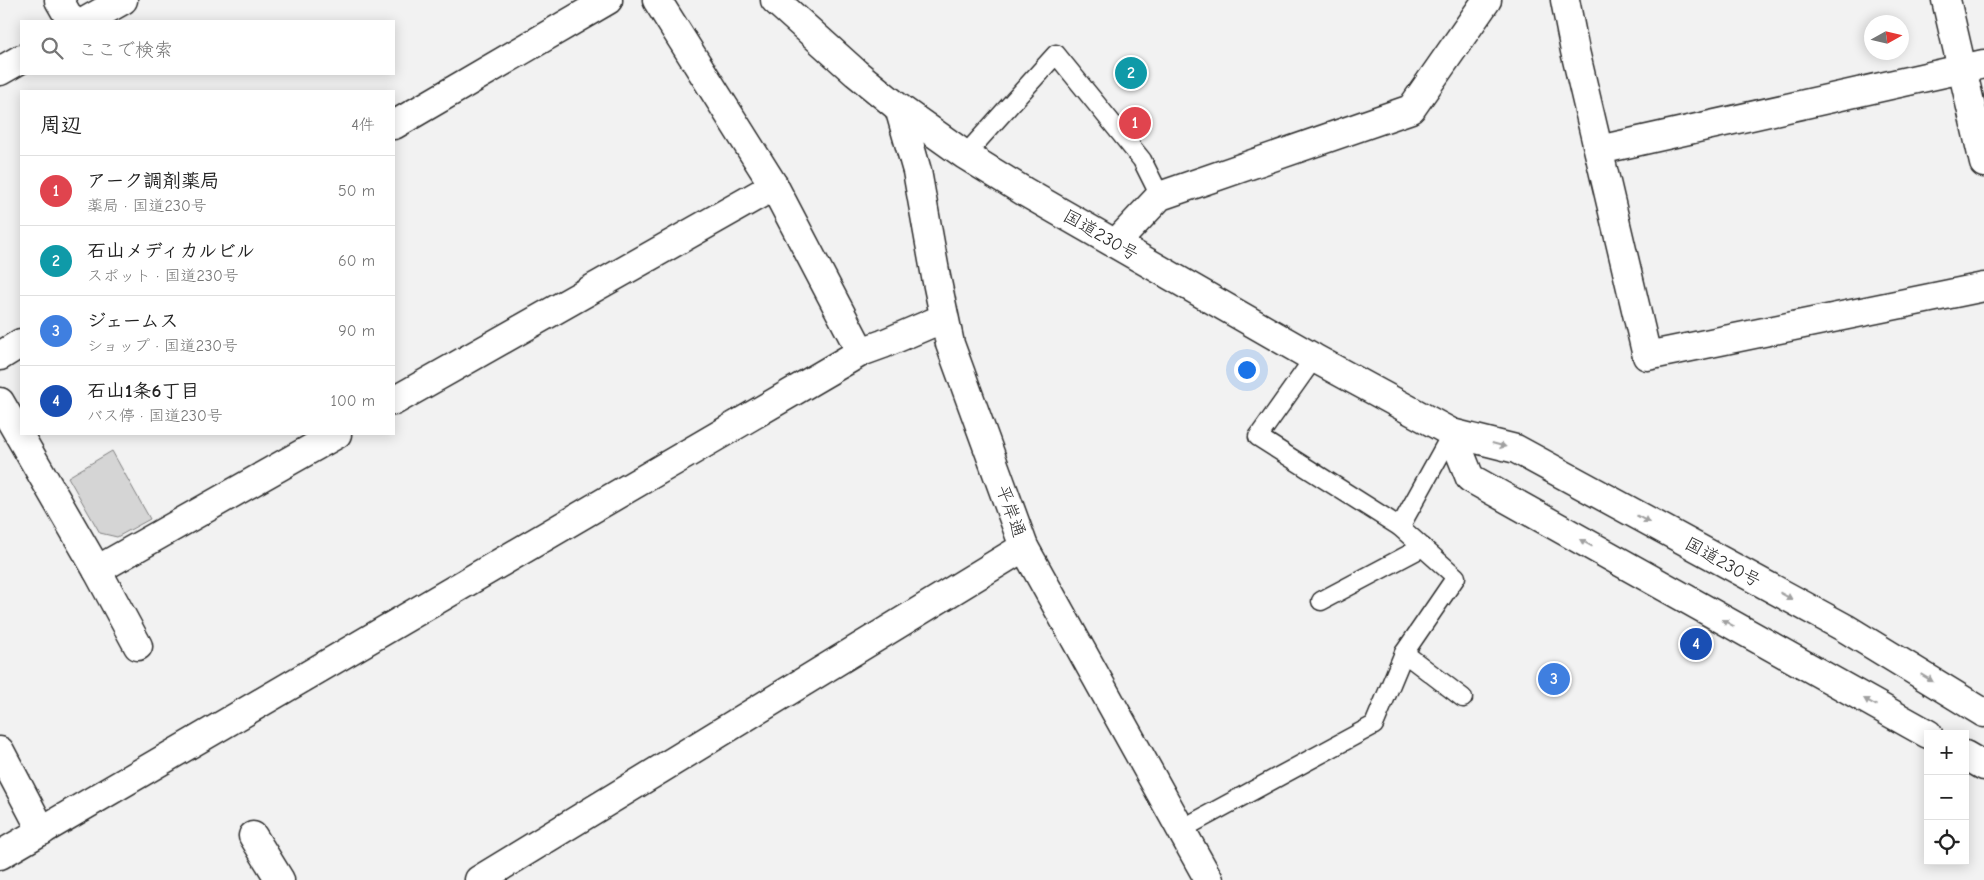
<!DOCTYPE html>
<html lang="ja">
<meta charset="utf-8">
<style>
:root{--surface:#fff;--page:#f2f2f2;--text:#222;--muted:#767676;--line:#e0e0e0;--accent:#b45309}
body{margin:0;font-family:"Comic Neue","Klee One",sans-serif;background:var(--page);color:var(--text)}
.controls{position:absolute;right:15px;bottom:15px;display:grid;overflow:hidden;border-radius:0px;box-shadow:0 2px 12px #0003}
.controls button{width:45px;height:45px;display:grid;place-items:center;padding:0;border:0;border-bottom:1px solid var(--line);background:var(--surface);color:var(--text);font:25px sans-serif}
.compass{position:absolute;left:1864px;top:15px;width:45px;height:45px;border-radius:50%;background:var(--surface);box-shadow:0 2px 12px #0003;rotate:82deg}
.you{position:absolute;left:1246px;top:369px;width:18px;height:18px;margin:-12px;border:4px solid #fff;border-radius:50%;background:#1a73e8;box-shadow:0 0 0 8px #1a73e833}
.badge{display:grid;place-items:center;width:32px;height:32px;border-radius:50%;background:var(--accent);color:#fff;font-size:16px;font-weight:700}
.pin{position:absolute;translate:-50% -50%;border:2px solid #fff;box-shadow:0 1px 5px #0006}
.list{margin:0;padding:0;list-style:none}
h2{display:flex;justify-content:space-between;align-items:center;height:65px;margin:0;padding:0 20px;font-size:21px}
h2 small{font-size:16px;font-weight:400;color:var(--muted)}
.list li{display:grid;grid-template-columns:32px 1fr auto;gap:15px;align-items:center;box-sizing:border-box;height:70px;padding:0 20px;border-top:1px solid var(--line)}
.list b{display:block;font-size:19px;white-space:nowrap}
.list p{margin:0;font-size:16px;white-space:nowrap;color:var(--muted)}
.list em{font-size:16px;font-style:normal;color:var(--muted)}
.icon{flex:none;width:28px;height:28px;fill:none;stroke:currentColor;stroke-width:2;stroke-linecap:round;stroke-linejoin:round}
.map{position:relative;flex:none;width:1984px;height:880px;overflow:hidden}
.search{position:absolute;background:var(--surface);box-shadow:0 2px 12px #0003;left:20px;top:20px;width:375px;height:55px;display:flex;align-items:center;gap:12px;box-sizing:border-box;padding:0 18px;border-radius:0px;color:var(--muted);font-size:19px}
.panel{position:absolute;background:var(--surface);box-shadow:0 2px 12px #0003;left:20px;top:90px;width:375px;height:345px;border-radius:0px}
.map>svg:first-child{display:block}
.green{fill:#d5d5d5;stroke:#808080}
.lines{fill:none;stroke-linecap:round;stroke-linejoin:round}
.lane-casing{stroke:#2b2b2b;stroke-width:21}
.street-casing{stroke:#2b2b2b;stroke-width:31}
.secondary-casing{stroke:#2b2b2b;stroke-width:31}
.highway-casing{stroke:#2b2b2b;stroke-width:31}
.lane{stroke:#fff;stroke-width:18}
.street{stroke:#fff;stroke-width:28}
.secondary{stroke:#fff;stroke-width:28}
.highway{stroke:#fff;stroke-width:28}
.oneway{fill:#a0a0a0}
.labels{text-anchor:middle;stroke-width:4.5;stroke-linejoin:round;paint-order:stroke}
.street-label{font-size:18px;fill:#2b2b2b;stroke:#fff}
</style>
<div class="map">
<svg width="1984" height="880" viewBox="0 0 1984 880">
<rect width="100%" height="100%" fill="#f2f2f2"/>
<filter id="ink" filterUnits="userSpaceOnUse"><feTurbulence type="fractalNoise" baseFrequency=".02" numOctaves="2"/><feDisplacementMap in="SourceGraphic" scale="10" xChannelSelector="R" yChannelSelector="G"/><feConvolveMatrix kernelMatrix="1 2 1 2 8 2 1 2 1" color-interpolation-filters="sRGB"/></filter>
<g filter="url(#ink)">
<path class="green" d="M 112,451 L 150,519 L 117,537 L 100,533 L 68,477 Z"/>
<g class="lines">
<defs>
<g id="lane">
<path d="M 965,155 L 1056,54 L 1142,160 L 1160,196"/>
<path d="M 1314,358 L 1258,437 L 1400,527"/>
<path d="M 1321,601 L 1423,547"/>
<path d="M 1404,653 L 1463,698"/>
<path d="M 1180,830 L 1374,725 L 1404,653 L 1456,577 L 1400,527 L 1452,433"/>
</g>
<g id="street">
<path d="M 59,0 L 71,21"/>
<path d="M 657,0 L 774,186 L 861,352 L 883,344 L 944,318"/>
<path d="M 1565,0 L 1575,51 L 1647,356 L 1984,287"/>
<path d="M 1946,0 L 1984,163"/>
<path d="M 86,21 L 123,0"/>
<path d="M 0,71 L 21,59"/>
<path d="M 394,125 L 608,0"/>
<path d="M 1599,150 L 1984,64"/>
<path d="M 1116,243 L 1160,196 L 1411,109 L 1487,0"/>
<path d="M 0,356 L 21,343"/>
<path d="M 394,401 L 774,186"/>
<path d="M 0,402 L 97,570 L 138,646"/>
<path d="M 97,570 L 337,434"/>
<path d="M 0,751 L 42,831"/>
<path d="M 253,836 L 280,880"/>
<path d="M 0,855 L 861,352"/>
<path d="M 479,880 L 1024,547"/>
</g>
<path id="secondary" d="M 899,108 L 917,171 L 936,277 L 950,344 L 1024,547 L 1209,880"/>
<g id="highway">
<path d="M 775,0 L 856,73 L 899,108 L 965,155 L 1025,192 L 1314,358 L 1452,433 L 1516,449 L 1845,628 L 1984,713"/>
<path d="M 1452,433 L 1470,478 L 1928,734"/>
<path d="M 1965,755 L 1984,766"/>
</g>
</defs>
<use href="#lane" class="lane-casing"/>
<use href="#street" class="street-casing"/>
<use href="#secondary" class="secondary-casing"/>
<use href="#highway" class="highway-casing"/>
<use href="#lane" class="lane"/>
<use href="#street" class="street"/>
<use href="#secondary" class="secondary"/>
<use href="#highway" class="highway"/>
</g>
<defs><path id="oneway-solid" d="M-6-.8H1V-3.2L6.5 0L1 3.2V.8H-6Z" transform="scale(1.25)"/></defs>
<g class="oneway">
<use href="#oneway-solid" transform="translate(1499 445) rotate(15)"/>
<use href="#oneway-solid" transform="translate(1643 519) rotate(29)"/>
<use href="#oneway-solid" transform="translate(1586 543) rotate(-151)"/>
<use href="#oneway-solid" transform="translate(1786 596) rotate(29)"/>
<use href="#oneway-solid" transform="translate(1728 623) rotate(-151)"/>
<use href="#oneway-solid" transform="translate(1927 678) rotate(31)"/>
<use href="#oneway-solid" transform="translate(1870 702) rotate(-151)"/>
</g>
</g>
<g class="labels">
<g class="street-label">
<text transform="translate(1101 235) rotate(30)" y="6">国道230号</text>
<text transform="translate(1011 511) rotate(70)" y="6">平岸通</text>
<text transform="translate(1723 562) rotate(29)" y="6">国道230号</text>
</g>
</g>
</svg>
<div class="controls">
<button>+</button>
<button>−</button>
<button><svg class="icon" aria-label="locate" viewBox="0 0 24 24"><circle cx="12" cy="12" r="6"/><path d="M12 2v4M12 18v4M2 12h4M18 12h4"/></svg></button>
</div>
<svg class="compass" viewBox="-18 -18 36 36"><path d="M0-13l5 13h-10z" fill="#e53935"/><path d="M0 13l5-13h-10z" fill="#767676"/></svg>
<div class="you"></div>
<div class="pin badge" style="left:1135px;top:123px;background:#e0444e">1</div>
<div class="pin badge" style="left:1131px;top:73px;background:#0f9aa8">2</div>
<div class="pin badge" style="left:1554px;top:679px;background:#3f7fe0">3</div>
<div class="pin badge" style="left:1696px;top:644px;background:#1a4fb4">4</div>
<div class="search"><svg class="icon" aria-label="search" viewBox="0 0 24 24"><circle cx="10" cy="10" r="6"/><path d="M15 15l6 6"/></svg>ここで検索</div>
<section class="panel">
<h2>周辺<small>4件</small></h2>
<ul class="list">
<li><span class="badge" style="background:#e0444e">1</span><div><b>アーク調剤薬局</b><p>薬局 · 国道230号</p></div><em>50 m</em></li>
<li><span class="badge" style="background:#0f9aa8">2</span><div><b>石山メディカルビル</b><p>スポット · 国道230号</p></div><em>60 m</em></li>
<li><span class="badge" style="background:#3f7fe0">3</span><div><b>ジェームス</b><p>ショップ · 国道230号</p></div><em>90 m</em></li>
<li><span class="badge" style="background:#1a4fb4">4</span><div><b>石山1条6丁目</b><p>バス停 · 国道230号</p></div><em>100 m</em></li>
</ul>
</section>
</div>
